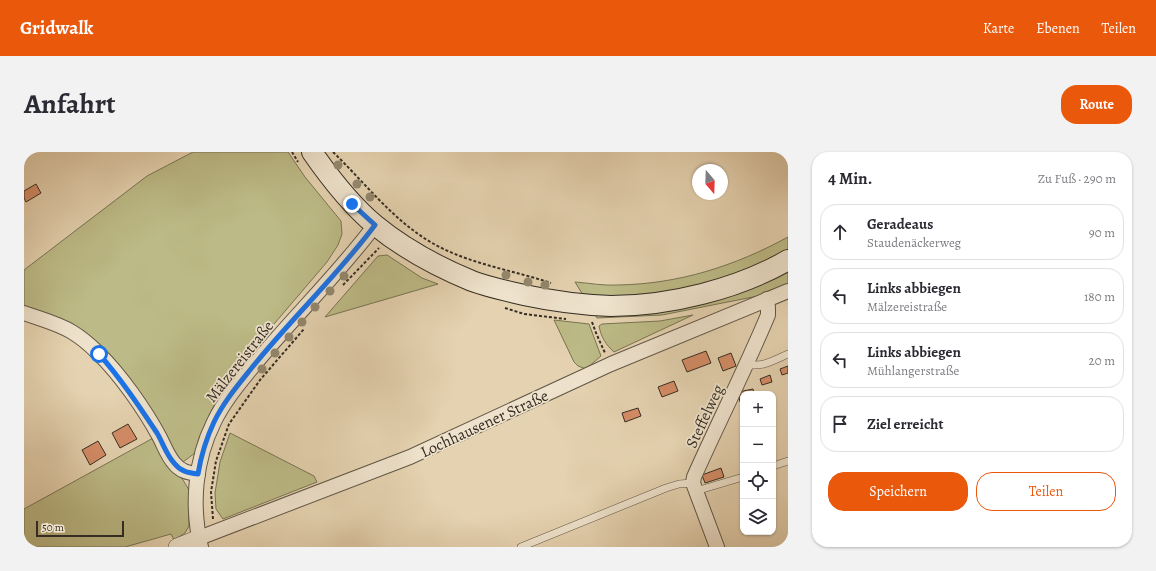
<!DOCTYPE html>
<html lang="de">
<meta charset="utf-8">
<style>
:root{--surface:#fff;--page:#f2f2f3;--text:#2b2b33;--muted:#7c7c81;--line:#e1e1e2;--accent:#ea580c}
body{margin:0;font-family:Alegreya,serif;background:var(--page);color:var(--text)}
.controls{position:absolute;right:12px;bottom:12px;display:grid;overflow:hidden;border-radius:8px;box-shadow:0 1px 3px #0004}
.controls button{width:36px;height:36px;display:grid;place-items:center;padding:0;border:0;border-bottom:1px solid var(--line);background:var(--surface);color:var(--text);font:20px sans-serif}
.compass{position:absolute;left:668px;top:12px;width:36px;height:36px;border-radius:50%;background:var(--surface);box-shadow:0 1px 3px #0004;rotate:161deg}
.scale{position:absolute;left:12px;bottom:10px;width:88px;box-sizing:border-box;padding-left:4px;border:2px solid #352d23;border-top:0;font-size:11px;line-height:14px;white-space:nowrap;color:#352d23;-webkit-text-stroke:3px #eee2cc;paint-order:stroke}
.stop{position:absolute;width:12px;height:12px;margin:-9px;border:3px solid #1a73e8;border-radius:50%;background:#fff}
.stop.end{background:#1a73e8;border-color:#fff;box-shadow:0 1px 4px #0008}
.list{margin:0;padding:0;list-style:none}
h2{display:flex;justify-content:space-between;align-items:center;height:52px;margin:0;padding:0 16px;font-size:17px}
h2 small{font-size:13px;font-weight:400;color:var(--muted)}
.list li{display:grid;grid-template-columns:26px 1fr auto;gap:12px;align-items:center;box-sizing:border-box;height:56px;margin:0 8px 8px;padding:0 8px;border:1px solid var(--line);border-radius:16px}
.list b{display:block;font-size:15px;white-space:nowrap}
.list p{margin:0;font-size:13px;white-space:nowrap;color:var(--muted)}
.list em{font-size:13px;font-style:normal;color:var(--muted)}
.actions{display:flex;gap:8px;padding:12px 16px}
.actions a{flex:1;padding:9px 0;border:1px solid var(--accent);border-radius:16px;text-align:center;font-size:14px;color:var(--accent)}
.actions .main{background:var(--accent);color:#fff}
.icon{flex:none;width:22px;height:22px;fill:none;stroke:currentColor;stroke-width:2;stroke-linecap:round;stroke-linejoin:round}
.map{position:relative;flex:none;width:764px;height:395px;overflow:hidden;border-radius:16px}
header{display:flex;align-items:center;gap:24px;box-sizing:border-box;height:56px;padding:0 20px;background:var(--accent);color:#fff}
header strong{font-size:19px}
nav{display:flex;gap:22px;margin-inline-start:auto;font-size:14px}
.intro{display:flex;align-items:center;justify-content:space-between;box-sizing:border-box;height:96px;padding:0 24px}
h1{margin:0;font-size:28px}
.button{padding:10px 18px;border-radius:16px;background:var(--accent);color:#fff;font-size:14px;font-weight:700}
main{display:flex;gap:24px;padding:0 24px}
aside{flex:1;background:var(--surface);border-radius:16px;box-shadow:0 1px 3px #0004}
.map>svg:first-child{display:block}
.green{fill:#bcba86;stroke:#787454}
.building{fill:#d68d67;stroke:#352d23}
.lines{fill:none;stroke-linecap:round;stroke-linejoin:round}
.service-casing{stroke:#615646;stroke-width:8}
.minor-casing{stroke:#615646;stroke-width:16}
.tertiary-casing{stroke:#615646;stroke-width:18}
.secondary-casing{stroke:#352d23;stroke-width:22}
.path{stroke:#352d23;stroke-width:2;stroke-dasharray:3 2;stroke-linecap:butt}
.service{stroke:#eee2cc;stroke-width:7}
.minor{stroke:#eee2cc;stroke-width:14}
.tertiary{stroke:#eee2cc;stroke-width:17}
.secondary{stroke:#eee2cc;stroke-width:20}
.tree{fill:#93876d}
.route{stroke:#1a73e8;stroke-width:5}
.labels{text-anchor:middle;stroke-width:3.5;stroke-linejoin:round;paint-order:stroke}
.street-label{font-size:16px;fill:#352d23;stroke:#eee2cc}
</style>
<header>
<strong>Gridwalk</strong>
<nav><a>Karte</a><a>Ebenen</a><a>Teilen</a></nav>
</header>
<div class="intro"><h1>Anfahrt</h1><a class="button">Route</a></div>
<main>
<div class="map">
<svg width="764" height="395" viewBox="0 0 764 395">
<rect width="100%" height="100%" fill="#e5d2b0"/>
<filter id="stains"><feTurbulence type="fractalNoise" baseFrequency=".005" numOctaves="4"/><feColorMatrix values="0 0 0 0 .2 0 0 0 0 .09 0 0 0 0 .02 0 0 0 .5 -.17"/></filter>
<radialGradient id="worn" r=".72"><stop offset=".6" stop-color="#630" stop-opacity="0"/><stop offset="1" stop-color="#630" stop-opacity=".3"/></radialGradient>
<g class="green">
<path d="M 169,0 L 264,0 L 281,25 L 317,69 L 318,82 L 314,93 L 303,110 L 215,213 L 200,233 L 183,268 L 175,286 L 171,301 L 159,310 L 152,306 L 103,228 L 17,161 L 0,154 L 0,118 L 123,24 Z"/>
<path d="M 764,85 L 764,133 L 739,143 L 638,163 L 573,166 L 551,130 C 565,131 580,134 594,133 C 655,132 711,114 764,85 Z"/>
<path d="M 363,103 L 398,126 L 414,132 L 301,165 L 354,104 Z"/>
<path d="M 669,163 L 590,200 C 582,193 577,185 575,174 L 578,172 L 636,169 Z"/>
<path d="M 530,168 L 565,172 L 577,204 L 562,217 L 554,214 L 550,210 Z"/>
<path d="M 206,281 L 290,324 L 293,330 L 199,367 L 192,357 L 191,341 L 196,310 Z"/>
<path d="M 131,285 L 150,318 L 159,328 L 165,338 L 165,374 L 161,381 L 150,388 L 147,382 L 101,395 L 0,395 L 0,357 Z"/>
</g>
<g class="building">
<path d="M 12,32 L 17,41 L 2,50 L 0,46 L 0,39 Z"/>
<path d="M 682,199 L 687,211 L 663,220 L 658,208 Z"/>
<path d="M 707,201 L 712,214 L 699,219 L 694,206 Z"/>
<path d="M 764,214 L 764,221 L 758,223 L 756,217 Z"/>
<path d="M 746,223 L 748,230 L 738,233 L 736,227 Z"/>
<path d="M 650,229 L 654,239 L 638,245 L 634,235 Z"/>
<path d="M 729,237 L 730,242 L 719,242 L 719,250 L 716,250 L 714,240 Z"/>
<path d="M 614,256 L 617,264 L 601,270 L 598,261 Z"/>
<path d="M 104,272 L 113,287 L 96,296 L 88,281 Z"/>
<path d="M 74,289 L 82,303 L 66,313 L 58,298 Z"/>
<path d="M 697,316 L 700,325 L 681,331 L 678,323 Z"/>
</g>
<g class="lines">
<defs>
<g id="service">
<path d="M 723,212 C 738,216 750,208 764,202"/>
<path d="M 749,314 L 764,309"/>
<path d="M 672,339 L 719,325"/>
<path d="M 497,395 L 642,336 L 655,332 L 669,331"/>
</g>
<g id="minor">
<path d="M 0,161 C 16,167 33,171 48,180 C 58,186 66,193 74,201 C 96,222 121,258 135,284 C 140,293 143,303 150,311 C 156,319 164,321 174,322"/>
<path d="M 175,386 L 386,305 L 587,212 L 764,139"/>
<path d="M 177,395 C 167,353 171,308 190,270 C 199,251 213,234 226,218 C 266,168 313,124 351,73"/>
<path d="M 693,395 L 669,331 L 670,325 C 694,271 721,218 744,163 L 744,156 L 743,147"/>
</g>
<path id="tertiary" d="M 153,395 L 175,386"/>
<path id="secondary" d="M 288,0 C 306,26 326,52 351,73 C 379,96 414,115 448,129 C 464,135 483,139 500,143 C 528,149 558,153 587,154 C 645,154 714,137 764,108"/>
</defs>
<use href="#service" class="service-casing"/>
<use href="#minor" class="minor-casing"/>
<use href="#tertiary" class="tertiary-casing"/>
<use href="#secondary" class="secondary-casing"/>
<g class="path">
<path d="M 268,0 L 274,10"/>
<path d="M 309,0 C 339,29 365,63 400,86 C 438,111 485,117 527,131"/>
<path d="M 319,133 L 355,96"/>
<path d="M 481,156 L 500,162 L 542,167"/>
<path d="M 568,170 L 572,181 L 581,201"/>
<path d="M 189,367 L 187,340 L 192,309 L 205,272 L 236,228 L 280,177"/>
</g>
<use href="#service" class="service"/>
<use href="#minor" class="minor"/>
<use href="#tertiary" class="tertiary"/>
<use href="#secondary" class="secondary"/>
</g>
<g class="tree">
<circle cx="314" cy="13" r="4.5"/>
<circle cx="333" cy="32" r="4.5"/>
<circle cx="346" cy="45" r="4.5"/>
<circle cx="482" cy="123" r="4.5"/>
<circle cx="320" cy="124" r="4.5"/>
<circle cx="504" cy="130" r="4.5"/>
<circle cx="521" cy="133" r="4.5"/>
<circle cx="306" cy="139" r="4.5"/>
<circle cx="291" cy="155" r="4.5"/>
<circle cx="278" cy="170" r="4.5"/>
<circle cx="265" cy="185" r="4.5"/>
<circle cx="251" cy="201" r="4.5"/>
<circle cx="238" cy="217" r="4.5"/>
</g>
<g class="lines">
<path class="route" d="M 75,202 C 97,227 115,254 133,281 C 139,291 142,302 150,311 C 156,319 164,321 174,322 C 177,304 182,287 190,270 C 199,251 213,234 226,218 C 266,168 313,124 351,73 L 328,52"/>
</g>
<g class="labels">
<g class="street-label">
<text transform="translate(215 209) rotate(-52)" y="6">Mälzereistraße</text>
<text transform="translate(680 264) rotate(-65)" y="6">Steffelweg</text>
<text transform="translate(460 271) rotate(-25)" y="6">Lochhausener Straße</text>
</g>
</g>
<rect width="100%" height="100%" filter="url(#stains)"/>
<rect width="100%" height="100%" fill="url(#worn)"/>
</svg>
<div class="controls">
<button>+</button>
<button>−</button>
<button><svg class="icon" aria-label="locate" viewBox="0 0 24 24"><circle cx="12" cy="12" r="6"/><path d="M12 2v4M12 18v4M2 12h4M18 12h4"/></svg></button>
<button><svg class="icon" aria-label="layers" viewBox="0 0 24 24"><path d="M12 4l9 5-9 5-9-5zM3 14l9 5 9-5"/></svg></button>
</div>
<svg class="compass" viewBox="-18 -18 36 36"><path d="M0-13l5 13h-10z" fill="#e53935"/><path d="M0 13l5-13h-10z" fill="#7c7c81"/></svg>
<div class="scale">50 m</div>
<div class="stop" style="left:75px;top:202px"></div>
<div class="stop end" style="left:328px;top:52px"></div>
</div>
<aside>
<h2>4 Min.<small>Zu Fuß · 290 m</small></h2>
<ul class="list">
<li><svg class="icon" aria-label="ahead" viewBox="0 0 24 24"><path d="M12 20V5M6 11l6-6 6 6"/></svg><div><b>Geradeaus</b><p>Staudenäckerweg</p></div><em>90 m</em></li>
<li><svg class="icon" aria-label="left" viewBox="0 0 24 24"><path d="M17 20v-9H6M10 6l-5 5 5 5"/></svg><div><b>Links abbiegen</b><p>Mälzereistraße</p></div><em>180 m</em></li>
<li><svg class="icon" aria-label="left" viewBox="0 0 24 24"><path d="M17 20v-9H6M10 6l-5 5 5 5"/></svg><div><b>Links abbiegen</b><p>Mühlangerstraße</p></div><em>20 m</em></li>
<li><svg class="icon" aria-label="arrive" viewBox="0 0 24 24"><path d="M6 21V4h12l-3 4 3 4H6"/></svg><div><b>Ziel erreicht</b></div></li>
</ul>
<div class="actions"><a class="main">Speichern</a><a>Teilen</a></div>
</aside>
</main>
